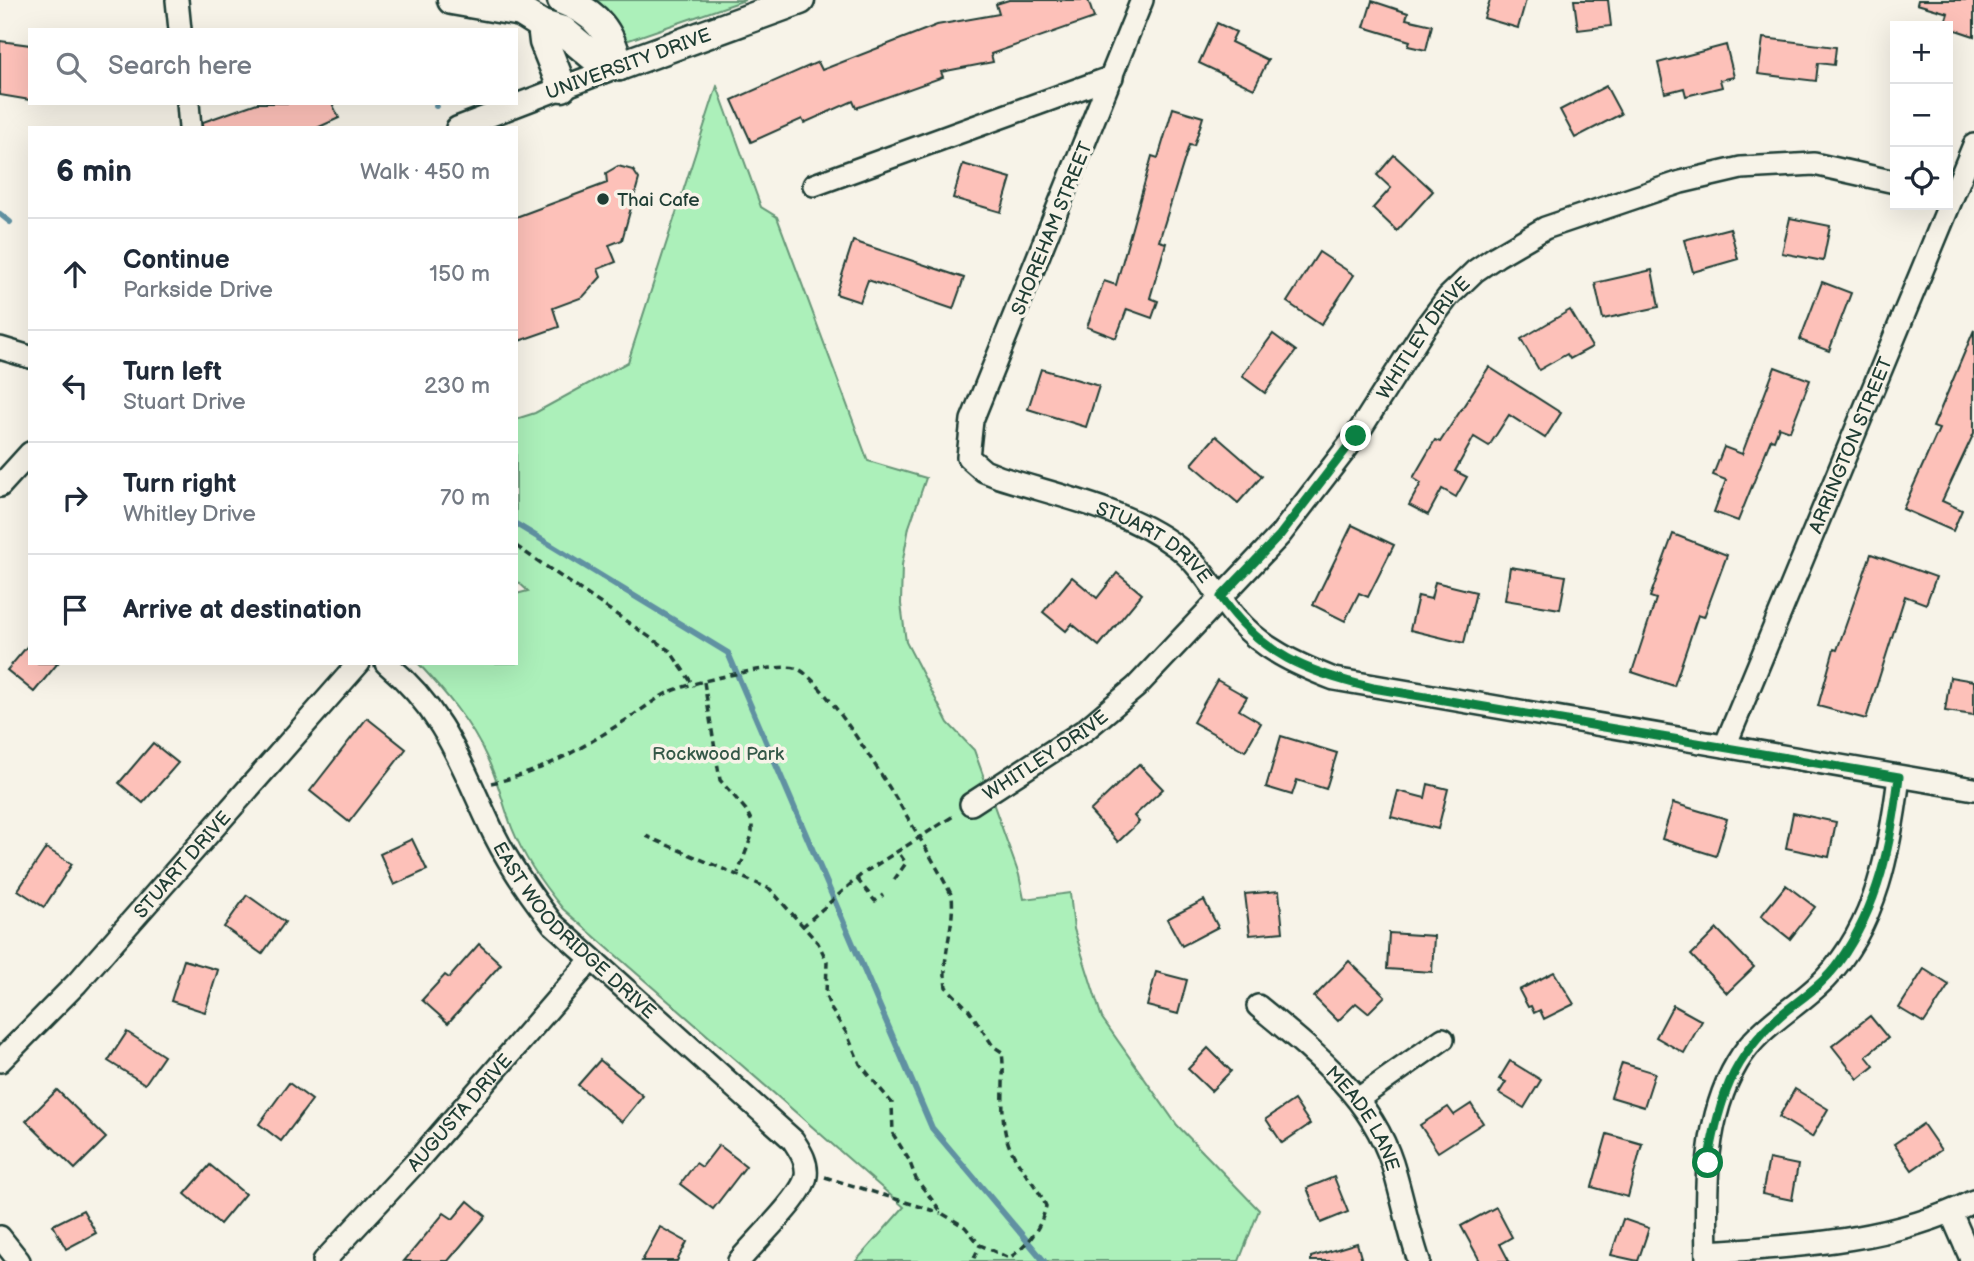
<!DOCTYPE html>
<meta charset="utf-8">
<style>
:root{--surface:#fff;--page:#f6f6f7;--text:#1f2937;--muted:#747a83;--line:#e0e1e3}
body{margin:0;font-family:"Balsamiq Sans",sans-serif;background:var(--page);color:var(--text)}
.controls{position:absolute;right:21px;top:21px;display:grid;overflow:hidden;border-radius:0px;box-shadow:0 7px 28px #0002}
.controls button{width:63px;height:63px;display:grid;place-items:center;padding:0;border:0;border-bottom:2px solid var(--line);background:var(--surface);color:var(--text);font:35px sans-serif}
.stop{position:absolute;width:21px;height:21px;margin:-16px;border:5px solid #0b8043;border-radius:50%;background:#fff}
.stop.end{background:#0b8043;border-color:#fff;box-shadow:0 2px 7px #0008}
.list{margin:0;padding:0;list-style:none}
h2{display:flex;justify-content:space-between;align-items:center;height:91px;margin:0;padding:0 28px;font-size:30px}
h2 small{font-size:23px;font-weight:400;color:var(--muted)}
.list li{display:grid;grid-template-columns:46px 1fr auto;gap:21px;align-items:center;box-sizing:border-box;height:112px;padding:0 28px;border-top:2px solid var(--line)}
.list b{display:block;font-size:26px;white-space:nowrap}
.list p{margin:0;font-size:23px;white-space:nowrap;color:var(--muted)}
.list em{font-size:23px;font-style:normal;color:var(--muted)}
.icon{flex:none;width:38px;height:38px;fill:none;stroke:currentColor;stroke-width:2;stroke-linecap:round;stroke-linejoin:round}
.map{position:relative;flex:none;width:1974px;height:1261px;overflow:hidden}
.search{position:absolute;background:var(--surface);box-shadow:0 7px 28px #0002;left:28px;top:28px;width:490px;height:77px;display:flex;align-items:center;gap:18px;box-sizing:border-box;padding:0 24px;border-radius:0px;color:var(--muted);font-size:26px}
.panel{position:absolute;background:var(--surface);box-shadow:0 7px 28px #0002;left:28px;top:126px;width:490px;height:539px;border-radius:0px}
.map>svg:first-child{display:block}
.green{fill:#acf0ba;stroke:#669677;stroke-width:2}
.lines{fill:none;stroke-linecap:round;stroke-linejoin:round}
.stream{stroke:#6091a2;stroke-width:6}
.building{fill:#fdc1b9;stroke:#1f3d34;stroke-width:2}
.minor-casing{stroke:#1f3d34;stroke-width:26}
.major-casing{stroke:#1f3d34;stroke-width:33}
.path{stroke:#1f3d34;stroke-width:3.5;stroke-dasharray:7 5;stroke-linecap:butt}
.minor{stroke:#f7f3e8;stroke-width:21}
.major{stroke:#f7f3e8;stroke-width:28}
.route{stroke:#0b8043;stroke-width:9}
.poi-dot{fill:#1f3d34;stroke:#f7f3e8;stroke-width:2.5}
.labels{text-anchor:middle;stroke-width:7;stroke-linejoin:round;paint-order:stroke}
.street-label{font-size:19px;fill:#1f3d34;stroke:#f7f3e8}
.poi-label{font-size:19px;fill:#1f3d34;stroke:#f7f3e8;text-anchor:start}
.park-label{font-size:19px;fill:#345848;stroke:#f7f3e8}
</style>
<div class="map">
<svg width="1974" height="1261" viewBox="0 0 1974 1261">
<rect width="100%" height="100%" fill="#f7f3e8"/>
<filter id="ink" filterUnits="userSpaceOnUse"><feTurbulence type="fractalNoise" baseFrequency=".0143" numOctaves="2"/><feDisplacementMap in="SourceGraphic" scale="14" xChannelSelector="R" yChannelSelector="G"/><feConvolveMatrix kernelMatrix="1 2 1 2 8 2 1 2 1" color-interpolation-filters="sRGB"/></filter>
<g filter="url(#ink)">
<g class="green">
<path d="M 593,0 L 745,0 L 629,40 L 624,39 Z"/>
<path d="M 717,86 L 761,207 L 777,217 L 868,461 L 926,478 L 909,527 L 902,565 L 901,604 L 906,642 L 948,723 L 974,750 L 1019,875 L 1024,899 L 1070,893 L 1074,929 L 1102,1018 L 1177,1125 L 1259,1210 L 1239,1261 L 856,1261 L 904,1207 L 563,909 C 543,885 524,858 512,828 C 503,805 498,780 487,758 C 471,722 444,691 418,663 L 516,663 L 516,594 L 528,591 L 516,580 L 516,419 L 535,413 L 628,362 Z"/>
</g>
<g class="lines">
<g class="stream">
<path d="M 436,106 L 437,103"/>
<path d="M 0,214 L 10,222"/>
<path d="M 516,524 L 728,653 L 932,1128 L 1044,1261"/>
</g>
</g>
<g class="building">
<path d="M 1009,0 L 1088,0 L 1094,18 L 991,54 L 993,62 L 941,72 L 943,77 L 856,108 L 853,101 L 804,123 L 802,119 L 751,142 L 732,100 L 818,62 L 822,70 L 937,25 L 999,14 L 996,4 Z"/>
<path d="M 1490,0 L 1526,0 L 1518,28 L 1484,18 Z"/>
<path d="M 1574,0 L 1608,0 L 1611,26 L 1578,30 Z"/>
<path d="M 1918,0 L 1974,0 L 1974,36 L 1944,26 L 1948,13 L 1917,4 Z"/>
<path d="M 1372,1 L 1408,13 L 1406,19 L 1432,25 L 1426,50 L 1408,46 L 1410,41 L 1364,27 Z"/>
<path d="M 1217,23 L 1236,32 L 1231,42 L 1268,60 L 1254,89 L 1199,63 Z"/>
<path d="M 1763,38 L 1836,47 L 1834,65 L 1818,63 L 1816,81 L 1758,74 Z"/>
<path d="M 0,41 L 30,45 L 30,100 L 0,95 Z"/>
<path d="M 1726,45 L 1734,77 L 1720,80 L 1722,87 L 1686,96 L 1684,88 L 1665,93 L 1658,63 Z"/>
<path d="M 1606,86 L 1621,114 L 1575,138 L 1560,110 Z"/>
<path d="M 257,103 L 332,103 L 339,118 L 317,128 L 203,128 L 203,122 Z"/>
<path d="M 1173,108 L 1203,117 L 1194,146 L 1189,145 L 1159,241 L 1166,243 L 1150,298 L 1158,301 L 1152,318 L 1127,309 L 1116,338 L 1087,327 L 1104,281 L 1116,285 L 1152,156 L 1158,158 Z"/>
<path d="M 1394,155 L 1433,191 L 1397,231 L 1373,208 L 1391,188 L 1377,175 Z"/>
<path d="M 963,164 L 1011,178 L 1001,212 L 953,198 Z"/>
<path d="M 618,166 L 633,170 L 639,179 L 622,240 L 609,245 L 616,262 L 598,269 L 601,277 L 583,297 L 553,308 L 559,327 L 516,342 L 516,217 L 607,183 L 606,173 Z"/>
<path d="M 1790,218 L 1830,226 L 1823,261 L 1782,253 Z"/>
<path d="M 1730,228 L 1738,259 L 1693,272 L 1684,240 Z"/>
<path d="M 853,241 L 964,278 L 953,309 L 868,280 L 860,302 L 836,294 Z"/>
<path d="M 1319,252 L 1354,275 L 1321,325 L 1287,302 Z"/>
<path d="M 1652,270 L 1659,307 L 1603,319 L 1595,283 Z"/>
<path d="M 1822,282 L 1851,293 L 1829,351 L 1800,340 Z"/>
<path d="M 1570,310 L 1592,347 L 1570,359 L 1567,354 L 1539,370 L 1521,339 Z"/>
<path d="M 1974,330 L 1974,433 L 1942,501 L 1962,510 L 1953,531 L 1903,509 L 1939,429 L 1933,427 Z"/>
<path d="M 1273,334 L 1296,351 L 1265,393 L 1242,376 Z"/>
<path d="M 1489,367 L 1561,413 L 1545,438 L 1509,415 L 1489,446 L 1474,437 L 1455,471 L 1467,477 L 1456,497 L 1442,489 L 1428,515 L 1409,505 L 1421,483 L 1413,478 L 1435,440 L 1440,442 Z"/>
<path d="M 1775,367 L 1810,380 L 1790,431 L 1779,427 L 1774,440 L 1771,439 L 1738,521 L 1714,512 L 1726,480 L 1713,475 L 1724,447 L 1742,454 Z"/>
<path d="M 1041,369 L 1099,386 L 1086,427 L 1028,409 Z"/>
<path d="M 1216,436 L 1262,476 L 1238,503 L 1192,464 Z"/>
<path d="M 1352,525 L 1394,545 L 1368,597 L 1359,593 L 1345,621 L 1313,605 Z"/>
<path d="M 1673,534 L 1727,555 L 1704,617 L 1698,615 L 1674,686 L 1632,672 L 1656,599 L 1650,597 Z"/>
<path d="M 1871,554 L 1936,577 L 1926,604 L 1905,596 L 1866,719 L 1818,706 L 1834,649 L 1837,650 Z"/>
<path d="M 1510,567 L 1566,576 L 1560,609 L 1505,600 Z"/>
<path d="M 1117,573 L 1142,594 L 1099,646 L 1072,624 L 1066,631 L 1043,612 L 1072,577 L 1097,598 Z"/>
<path d="M 1435,582 L 1476,592 L 1464,643 L 1410,630 L 1418,596 L 1431,599 Z"/>
<path d="M 30,643 L 30,663 L 58,663 L 34,692 L 7,670 Z"/>
<path d="M 1950,677 L 1974,681 L 1974,715 L 1945,711 Z"/>
<path d="M 1217,680 L 1247,697 L 1239,710 L 1261,723 L 1245,751 L 1193,722 Z"/>
<path d="M 367,718 L 406,749 L 349,822 L 310,791 Z"/>
<path d="M 1281,736 L 1337,753 L 1326,789 L 1297,780 L 1292,795 L 1266,787 Z"/>
<path d="M 153,743 L 178,763 L 143,803 L 119,783 Z"/>
<path d="M 1139,764 L 1163,789 L 1134,816 L 1139,822 L 1118,842 L 1090,811 Z"/>
<path d="M 1428,784 L 1448,789 L 1438,829 L 1391,817 L 1398,791 L 1425,798 Z"/>
<path d="M 1673,803 L 1727,819 L 1716,856 L 1662,839 Z"/>
<path d="M 1793,813 L 1836,822 L 1829,857 L 1786,848 Z"/>
<path d="M 412,839 L 427,870 L 394,885 L 380,854 Z"/>
<path d="M 46,848 L 72,864 L 44,907 L 18,890 Z"/>
<path d="M 1786,885 L 1815,907 L 1790,939 L 1761,916 Z"/>
<path d="M 1279,891 L 1283,932 L 1250,935 L 1245,894 Z"/>
<path d="M 247,895 L 285,922 L 262,954 L 224,927 Z"/>
<path d="M 1204,900 L 1218,927 L 1182,946 L 1167,919 Z"/>
<path d="M 1717,929 L 1754,967 L 1727,993 L 1691,955 Z"/>
<path d="M 1389,933 L 1434,936 L 1432,972 L 1387,969 Z"/>
<path d="M 479,944 L 501,964 L 448,1023 L 422,1000 L 445,975 L 449,978 Z"/>
<path d="M 184,960 L 218,970 L 205,1012 L 171,1001 Z"/>
<path d="M 1349,961 L 1385,996 L 1368,1013 L 1356,1003 L 1338,1021 L 1314,997 Z"/>
<path d="M 1924,969 L 1949,985 L 1924,1023 L 1899,1008 Z"/>
<path d="M 1156,972 L 1187,980 L 1178,1014 L 1147,1006 Z"/>
<path d="M 1554,972 L 1574,1004 L 1544,1019 L 1540,1010 L 1534,1013 L 1531,1006 L 1528,1007 L 1519,990 Z"/>
<path d="M 1673,1005 L 1702,1021 L 1684,1053 L 1656,1037 Z"/>
<path d="M 1870,1016 L 1888,1038 L 1866,1056 L 1874,1066 L 1858,1079 L 1832,1046 Z"/>
<path d="M 127,1032 L 164,1056 L 145,1084 L 108,1061 Z"/>
<path d="M 1208,1048 L 1231,1071 L 1211,1091 L 1188,1069 Z"/>
<path d="M 600,1060 L 643,1096 L 622,1122 L 578,1085 Z"/>
<path d="M 1510,1061 L 1541,1080 L 1524,1108 L 1499,1093 L 1506,1082 L 1499,1079 Z"/>
<path d="M 1622,1063 L 1655,1073 L 1644,1107 L 1611,1097 Z"/>
<path d="M 289,1083 L 312,1100 L 281,1141 L 259,1124 Z"/>
<path d="M 1795,1089 L 1828,1109 L 1812,1137 L 1779,1117 Z"/>
<path d="M 57,1090 L 106,1138 L 75,1169 L 26,1121 Z"/>
<path d="M 1294,1100 L 1310,1124 L 1282,1143 L 1266,1119 Z"/>
<path d="M 1471,1104 L 1483,1123 L 1438,1152 L 1420,1125 L 1448,1107 L 1454,1115 Z"/>
<path d="M 1923,1124 L 1941,1150 L 1912,1170 L 1894,1144 Z"/>
<path d="M 1607,1134 L 1642,1144 L 1628,1197 L 1592,1187 Z"/>
<path d="M 719,1145 L 746,1166 L 713,1209 L 680,1184 L 696,1163 L 702,1167 Z"/>
<path d="M 1769,1159 L 1798,1165 L 1792,1200 L 1762,1194 Z"/>
<path d="M 210,1165 L 245,1194 L 220,1224 L 185,1194 Z"/>
<path d="M 1334,1177 L 1348,1212 L 1321,1223 L 1307,1188 Z"/>
<path d="M 468,1201 L 486,1216 L 448,1261 L 404,1261 L 444,1213 L 453,1219 Z"/>
<path d="M 1496,1207 L 1512,1237 L 1500,1244 L 1509,1261 L 1480,1261 L 1461,1226 Z"/>
<path d="M 83,1210 L 96,1233 L 66,1249 L 53,1225 Z"/>
<path d="M 1623,1219 L 1649,1228 L 1638,1261 L 1611,1255 Z"/>
<path d="M 660,1227 L 687,1242 L 677,1261 L 642,1261 Z"/>
<path d="M 1357,1243 L 1362,1261 L 1311,1261 L 1311,1257 Z"/>
</g>
<g class="lines">
<defs>
<g id="minor">
<path d="M 177,0 L 180,30"/>
<path id="s1" d="M 1142,0 L 972,420 L 968,457 L 984,471 L 999,477 C 1058,496 1127,509 1177,547 C 1202,566 1216,594 1235,617 C 1262,649 1296,664 1334,679 L 1974,789"/>
<path d="M 188,103 L 190,128"/>
<path d="M 457,128 L 619,66"/>
<path d="M 814,185 L 1112,77"/>
<path d="M 0,348 L 30,357"/>
<path d="M 0,486 L 30,453"/>
<path id="s2" d="M 386,663 C 447,714 461,766 494,834 C 510,866 531,896 553,924 L 793,1140 C 800,1151 808,1162 806,1176 C 803,1197 754,1242 739,1261"/>
<path id="s3" d="M 1725,746 L 1974,145"/>
<path id="s4" d="M 971,804 L 1085,730 L 1136,687 L 1280,535 L 1356,436 L 1424,329 L 1448,297 L 1475,271 L 1497,256 L 1545,228 L 1681,182 L 1741,168 L 1814,164 L 1895,182"/>
<path id="s5" d="M 1258,1006 C 1311,1050 1370,1095 1392,1163 C 1402,1195 1408,1229 1419,1261"/>
<path id="s6" d="M 0,1061 L 77,983 L 359,663"/>
<path d="M 1358,1099 L 1443,1039"/>
<path d="M 1951,1213 L 1972,1261"/>
<path d="M 0,1237 L 19,1261"/>
<path d="M 1707,1252 C 1797,1246 1892,1242 1974,1201"/>
<path id="s7" d="M 324,1261 L 417,1161 L 591,960"/>
<path d="M 1707,1261 C 1706,1195 1702,1122 1737,1063 C 1758,1026 1797,1008 1825,979 C 1877,925 1890,848 1899,777"/>
</g>
<g id="major">
<path d="M 452,0 L 521,12 L 542,25 L 563,31 L 594,57 L 619,66"/>
<path d="M 562,0 C 597,13 610,31 619,66"/>
<path d="M 542,25 L 544,42 L 562,87"/>
<path d="M 619,66 L 800,0"/>
</g>
</defs>
<use href="#minor" class="minor-casing"/>
<use href="#major" class="major-casing"/>
<g class="path">
<path d="M 516,546 L 670,651 L 694,686"/>
<path d="M 704,682 L 720,780 L 746,810 L 752,822 L 752,835 L 738,873"/>
<path d="M 491,783 C 543,773 585,746 629,718 C 642,710 655,699 669,692 C 689,683 780,661 798,669 C 832,684 932,856 952,896 C 955,928 941,955 946,987 L 969,1010 L 993,1046 L 1002,1052 C 1006,1083 997,1121 1011,1150 C 1021,1170 1037,1185 1046,1206 C 1041,1228 1028,1246 1009,1258 L 980,1245 L 965,1227 L 943,1214 L 916,1179 L 909,1160 L 893,1134 L 892,1103 L 860,1064 L 846,1032 L 831,1009 L 826,996 L 827,961 L 818,943 L 770,889 L 646,836"/>
<path d="M 857,879 L 875,901 L 883,895"/>
<path d="M 894,880 L 906,863 L 898,852"/>
<path d="M 802,927 L 862,874 L 955,815"/>
<path d="M 825,1177 L 941,1213"/>
<path d="M 974,1258 L 980,1245"/>
</g>
<use href="#minor" class="minor"/>
<use href="#major" class="major"/>
</g>
</g>
<g class="lines" filter="url(#ink)">
<path class="route" d="M 1356,436 L 1280,535 L 1221,597 C 1262,655 1306,672 1373,688 L 1899,777 C 1891,843 1879,906 1839,962 C 1824,984 1801,998 1781,1015 C 1731,1059 1719,1100 1708,1163"/>
</g>
<circle class="poi-dot" cx="603" cy="199" r="7"/>
<g class="labels">
<g class="street-label">
<text transform="translate(628 63) rotate(-20)" y="7">UNIVERSITY DRIVE</text>
<text transform="translate(1051 228) rotate(-68)" y="7">SHOREHAM STREET</text>
<text dy="7" stroke="none"><textPath href="#s4" startOffset="656">WHITLEY DRIVE</textPath></text>
<text dy="7" stroke="none"><textPath href="#s3" startOffset="326">ARRINGTON STREET</textPath></text>
<text dy="7" stroke="none"><textPath href="#s1" startOffset="698">STUART DRIVE</textPath></text>
<text dy="7" stroke="none"><textPath href="#s4" startOffset="89">WHITLEY DRIVE</textPath></text>
<text dy="7" stroke="none"><textPath href="#s6" startOffset="268">STUART DRIVE</textPath></text>
<text dy="7" stroke="none"><textPath href="#s2" startOffset="331">EAST WOODRIDGE DRIVE</textPath></text>
<text dy="7" stroke="none"><textPath href="#s7" startOffset="201">AUGUSTA DRIVE</textPath></text>
<text dy="7" stroke="none"><textPath href="#s5" startOffset="156">MEADE LANE</textPath></text>
</g>
<g class="poi-label">
<text x="617" y="206">Thai Cafe</text>
</g>
<g class="park-label">
<text x="718" y="760">Rockwood Park</text>
</g>
</g>
</svg>
<div class="controls">
<button>+</button>
<button>−</button>
<button><svg class="icon" aria-label="locate" viewBox="0 0 24 24"><circle cx="12" cy="12" r="6"/><path d="M12 2v4M12 18v4M2 12h4M18 12h4"/></svg></button>
</div>
<div class="stop" style="left:1708px;top:1163px"></div>
<div class="stop end" style="left:1356px;top:436px"></div>
<div class="search"><svg class="icon" aria-label="search" viewBox="0 0 24 24"><circle cx="10" cy="10" r="6"/><path d="M15 15l6 6"/></svg>Search here</div>
<section class="panel">
<h2>6 min<small>Walk · 450 m</small></h2>
<ul class="list">
<li><svg class="icon" aria-label="ahead" viewBox="0 0 24 24"><path d="M12 20V5M6 11l6-6 6 6"/></svg><div><b>Continue</b><p>Parkside Drive</p></div><em>150 m</em></li>
<li><svg class="icon" aria-label="left" viewBox="0 0 24 24"><path d="M17 20v-9H6M10 6l-5 5 5 5"/></svg><div><b>Turn left</b><p>Stuart Drive</p></div><em>230 m</em></li>
<li><svg class="icon" aria-label="right" viewBox="0 0 24 24"><path d="M7 20v-9h11M14 6l5 5-5 5"/></svg><div><b>Turn right</b><p>Whitley Drive</p></div><em>70 m</em></li>
<li><svg class="icon" aria-label="arrive" viewBox="0 0 24 24"><path d="M6 21V4h12l-3 4 3 4H6"/></svg><div><b>Arrive at destination</b></div></li>
</ul>
</section>
</div>
